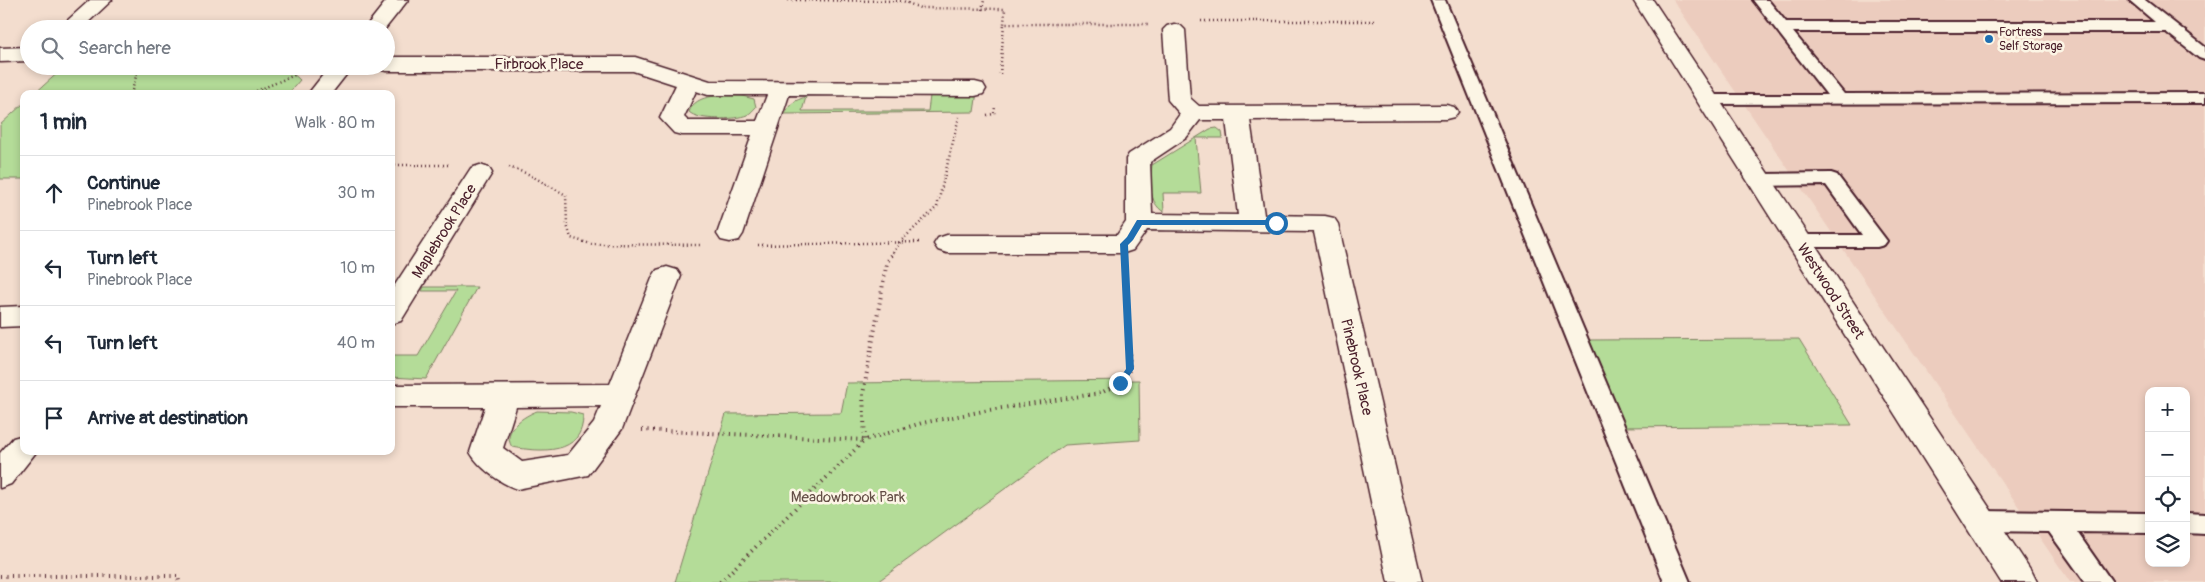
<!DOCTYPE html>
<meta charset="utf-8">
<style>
:root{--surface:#fff;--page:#f6f6f7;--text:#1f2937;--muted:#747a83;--line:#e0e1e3}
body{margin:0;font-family:Pangolin,sans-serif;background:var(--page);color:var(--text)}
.controls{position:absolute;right:15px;bottom:15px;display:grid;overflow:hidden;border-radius:10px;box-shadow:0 2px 8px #0003}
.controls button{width:45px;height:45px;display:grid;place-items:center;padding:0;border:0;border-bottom:1px solid var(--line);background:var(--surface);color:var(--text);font:25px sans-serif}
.stop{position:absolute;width:15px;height:15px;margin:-11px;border:4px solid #1f6fb2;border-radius:50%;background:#fff}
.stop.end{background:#1f6fb2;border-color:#fff;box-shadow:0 1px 5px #0008}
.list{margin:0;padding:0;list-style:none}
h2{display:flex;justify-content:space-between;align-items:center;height:65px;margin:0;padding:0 20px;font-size:21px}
h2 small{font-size:16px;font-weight:400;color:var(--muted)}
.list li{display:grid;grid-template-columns:32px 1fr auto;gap:15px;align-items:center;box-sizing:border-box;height:75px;padding:0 20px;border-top:1px solid var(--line)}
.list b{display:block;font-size:19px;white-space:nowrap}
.list p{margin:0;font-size:16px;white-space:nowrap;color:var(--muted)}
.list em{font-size:16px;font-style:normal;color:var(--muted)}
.icon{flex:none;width:28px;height:28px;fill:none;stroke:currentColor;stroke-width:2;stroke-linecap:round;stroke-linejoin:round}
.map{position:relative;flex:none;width:2205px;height:582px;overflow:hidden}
.search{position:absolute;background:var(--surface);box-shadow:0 2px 8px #0003;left:20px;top:20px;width:375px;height:55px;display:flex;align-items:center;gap:12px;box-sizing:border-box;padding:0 18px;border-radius:28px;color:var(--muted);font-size:19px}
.panel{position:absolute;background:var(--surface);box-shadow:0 2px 8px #0003;left:20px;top:90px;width:375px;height:365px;border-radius:10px}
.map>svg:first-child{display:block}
.built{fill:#ecccbe;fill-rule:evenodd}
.green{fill:#b4dc98;stroke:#7f7e62}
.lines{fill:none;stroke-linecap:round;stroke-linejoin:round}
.service-casing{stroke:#4a1f2b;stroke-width:4}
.minor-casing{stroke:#4a1f2b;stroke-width:3}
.secondary-casing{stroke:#4a1f2b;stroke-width:3}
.path-far1{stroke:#4a1f2b;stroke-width:2.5;stroke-dasharray:1 3;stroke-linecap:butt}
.path{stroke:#4a1f2b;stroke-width:4;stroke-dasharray:1 4.5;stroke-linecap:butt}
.service{fill:#fcf5e5;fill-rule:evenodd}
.minor{fill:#fcf5e5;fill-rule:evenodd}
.secondary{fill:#fcf5e5;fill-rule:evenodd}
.route{fill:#1f6fb2}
.poi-dot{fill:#1f6fb2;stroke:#fcf5e5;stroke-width:2}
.labels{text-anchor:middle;stroke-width:5;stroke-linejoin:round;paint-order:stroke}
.far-poi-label{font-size:12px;fill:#4a1f2b;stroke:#fcf5e5;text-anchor:start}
.street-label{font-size:15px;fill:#4a1f2b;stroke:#fcf5e5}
.park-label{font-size:15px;fill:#644e46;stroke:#fcf5e5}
</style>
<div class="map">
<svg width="2205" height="582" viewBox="0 0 2205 582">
<rect width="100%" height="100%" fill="#f3ddce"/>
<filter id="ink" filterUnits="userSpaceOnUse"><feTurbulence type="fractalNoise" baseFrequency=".02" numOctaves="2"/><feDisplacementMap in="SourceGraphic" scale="10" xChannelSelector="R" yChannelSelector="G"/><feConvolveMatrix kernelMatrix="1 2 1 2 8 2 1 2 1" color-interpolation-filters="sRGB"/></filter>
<g filter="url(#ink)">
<path class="built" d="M 1673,0 L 2205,0 L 2205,582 L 2070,582 ZM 2149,391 L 2186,391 L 2186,563 L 2149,563 Z"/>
<g class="green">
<path d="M 287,68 L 300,80 L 288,94 L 34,94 L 61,70 Z"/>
<path d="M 977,92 L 974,112 L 785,114 C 789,104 795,100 806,97 L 802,111 L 928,111 L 930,96 L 961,96 Z"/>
<path d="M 742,96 L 754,99 L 756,107 C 753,110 751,113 747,115 C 735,120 698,121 689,112 C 696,92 725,96 742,96 Z"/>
<path d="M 24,103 L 24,179 L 0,179 L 0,125 Z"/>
<path d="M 1217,128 L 1222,132 L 1223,138 L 1196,138 L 1201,193 L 1163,193 L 1164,212 C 1148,203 1150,181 1152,165 L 1210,129 Z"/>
<path d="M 424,287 L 477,287 L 426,379 L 391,377 L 391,356 L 418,356 L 456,291 L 422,291 Z"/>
<path d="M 1799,339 L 1852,425 L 1619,427 L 1583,340 Z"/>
<path d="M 1139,380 L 1140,440 L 1065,445 L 877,582 L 675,582 L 726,414 L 841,413 L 847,383 Z"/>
<path d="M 537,411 L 571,412 L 583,415 C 584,456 540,452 512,447 C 501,430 524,416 537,411 Z"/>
</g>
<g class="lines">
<defs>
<g id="service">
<path d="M 1431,0 L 1445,0 L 1690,582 L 1664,582 Z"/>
<path d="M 1753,0 L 1768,0 L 1786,22 L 2155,22 L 2129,0 L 2145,0 L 2205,47 L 2205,60 L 2199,58 L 2166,32 L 1793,32 L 1844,94 L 2205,93 L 2205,103 L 1702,104 L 1700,100 L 1702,96 L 1708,95 L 1827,95 Z"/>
<path d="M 1831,173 L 1837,175 L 1884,237 L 1887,241 L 1884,245 L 1877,247 L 1799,247 L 1792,245 L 1789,241 L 1792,237 L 1799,235 L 1862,235 L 1826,185 L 1760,186 L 1754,184 L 1751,180 L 1754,176 L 1760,174 Z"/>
<path d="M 1980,511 L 2149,513 L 2149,533 L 2077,532 L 2112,582 L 2085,582 L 2049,532 L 1980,531 L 1971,528 L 1968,521 L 1971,514 Z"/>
<path d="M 2186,513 L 2205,514 L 2205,534 L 2186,533 Z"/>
</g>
<g id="minor">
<path d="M 90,0 L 112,0 L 81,29 L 58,29 Z"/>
<path d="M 387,0 L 408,0 L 385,29 L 364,29 Z"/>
<path d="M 1174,24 L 1181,26 L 1185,30 L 1190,98 L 1199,106 L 1446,105 L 1454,107 L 1458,112 L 1454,117 L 1446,119 L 1250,120 L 1264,215 L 1325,216 L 1334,218 L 1338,224 L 1422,582 L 1388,582 L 1314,232 L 1147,230 L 1133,250 L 1124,253 L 947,253 L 938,250 L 934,244 L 938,238 L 947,235 L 1117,235 L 1126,222 L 1126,159 L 1129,154 L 1170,128 L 1180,114 L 1168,100 L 1163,30 L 1167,26 ZM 1200,120 L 1226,120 L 1238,215 L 1152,214 L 1150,162 L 1186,138 Z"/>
<path d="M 29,47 L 29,61 L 0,62 L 0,48 Z"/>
<path d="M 386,57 L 635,57 L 710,81 L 975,82 L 983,84 L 986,89 L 983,94 L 975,96 L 789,95 L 743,234 L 739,240 L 730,242 L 721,240 L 717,234 L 752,135 L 682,135 L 674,133 L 660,118 L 676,85 L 633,71 L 386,71 L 378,69 L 377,66 L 386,66 ZM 696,91 L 708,95 L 767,95 L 757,121 L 688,121 L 684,117 Z"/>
<path d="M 330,66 L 353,66 L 331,94 L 308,94 Z"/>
<path d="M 480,165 L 489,168 L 492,173 L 401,321 L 391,324 L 391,291 L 471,168 Z"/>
<path d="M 667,267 L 677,270 L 681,276 L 622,429 L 588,475 L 517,489 C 500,483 479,468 470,452 L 485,407 L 391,407 L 391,385 L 610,384 L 653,276 L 657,270 ZM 601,406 L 594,423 L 568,455 L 522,462 L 503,448 L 516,407 Z"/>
<path d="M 24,306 L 24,326 L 0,327 L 0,307 Z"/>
<path d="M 24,435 L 24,451 L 37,451 L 11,484 L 0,488 L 0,453 L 13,438 Z"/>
</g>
<path id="secondary" d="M 1633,0 L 1653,0 L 2032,572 L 2037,582 L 2001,582 Z"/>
</defs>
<use href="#service" class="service-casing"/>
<use href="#minor" class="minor-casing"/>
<use href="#secondary" class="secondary-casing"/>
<g class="path-far1">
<path d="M 788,0 L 903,1 L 920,8 L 1005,9 L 1004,24 L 1148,24"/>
<path d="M 982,10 L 984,0"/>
<path d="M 1201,21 L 1374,21"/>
<path d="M 1000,74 L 1004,24"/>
<path d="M 131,94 L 139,66"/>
<path d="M 249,94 L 297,74"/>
<path d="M 987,115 L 994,114 L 995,107"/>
<path d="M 391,165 L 448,165"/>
<path d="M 509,167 L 528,174 L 566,195 L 567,225 L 571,238 L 591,244 L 702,245"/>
<path d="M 758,245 L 919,242"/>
<path d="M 893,253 L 901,241 L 937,207 L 959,117"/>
</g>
<g class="path">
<path d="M 642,430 L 865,440 L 922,423 L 989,410 L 1101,393 L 1120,383 L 1130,369 L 1125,273"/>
<path d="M 0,576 L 178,576 L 179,582"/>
<path d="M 720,582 L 865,440 L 863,394 L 887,262 L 894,252"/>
</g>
<use href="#service" class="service"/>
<use href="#minor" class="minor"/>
<use href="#secondary" class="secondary"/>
</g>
</g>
<path class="route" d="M 1137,220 L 1276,220 L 1280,223 L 1276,225 L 1142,225 L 1133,240 L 1128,245 L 1134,369 L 1123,385 L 1120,386 L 1116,383 L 1126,369 L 1120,244 L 1127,237 Z"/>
<circle class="poi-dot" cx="1989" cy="39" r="5"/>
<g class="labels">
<g class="far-poi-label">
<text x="1999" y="36">Fortress<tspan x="1999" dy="14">Self Storage</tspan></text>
</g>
<g class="street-label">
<text x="539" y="69">Firbrook Place</text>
<text transform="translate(444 231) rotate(-58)" y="5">Maplebrook Place</text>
<text transform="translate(1831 291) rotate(57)" y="5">Westwood Street</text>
<text transform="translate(1357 367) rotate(77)" y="5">Pinebrook Place</text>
</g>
<g class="park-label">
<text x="848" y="502">Meadowbrook Park</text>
</g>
</g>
</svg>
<div class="controls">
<button>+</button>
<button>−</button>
<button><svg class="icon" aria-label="locate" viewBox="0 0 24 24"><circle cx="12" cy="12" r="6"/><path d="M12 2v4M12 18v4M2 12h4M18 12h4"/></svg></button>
<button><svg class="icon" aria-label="layers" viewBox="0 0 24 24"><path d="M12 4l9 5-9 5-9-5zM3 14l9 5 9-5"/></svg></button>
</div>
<div class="stop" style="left:1276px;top:223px"></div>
<div class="stop end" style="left:1120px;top:383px"></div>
<div class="search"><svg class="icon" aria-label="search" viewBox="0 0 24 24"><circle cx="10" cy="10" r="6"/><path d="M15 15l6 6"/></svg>Search here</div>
<section class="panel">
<h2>1 min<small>Walk · 80 m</small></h2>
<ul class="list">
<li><svg class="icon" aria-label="ahead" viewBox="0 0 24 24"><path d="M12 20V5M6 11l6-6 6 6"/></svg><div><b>Continue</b><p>Pinebrook Place</p></div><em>30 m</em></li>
<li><svg class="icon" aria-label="left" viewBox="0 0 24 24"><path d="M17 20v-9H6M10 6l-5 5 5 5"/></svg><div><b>Turn left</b><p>Pinebrook Place</p></div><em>10 m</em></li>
<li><svg class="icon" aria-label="left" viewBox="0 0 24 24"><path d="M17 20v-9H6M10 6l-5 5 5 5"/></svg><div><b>Turn left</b></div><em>40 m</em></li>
<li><svg class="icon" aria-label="arrive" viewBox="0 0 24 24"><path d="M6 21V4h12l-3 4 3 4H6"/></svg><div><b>Arrive at destination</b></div></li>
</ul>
</section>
</div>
